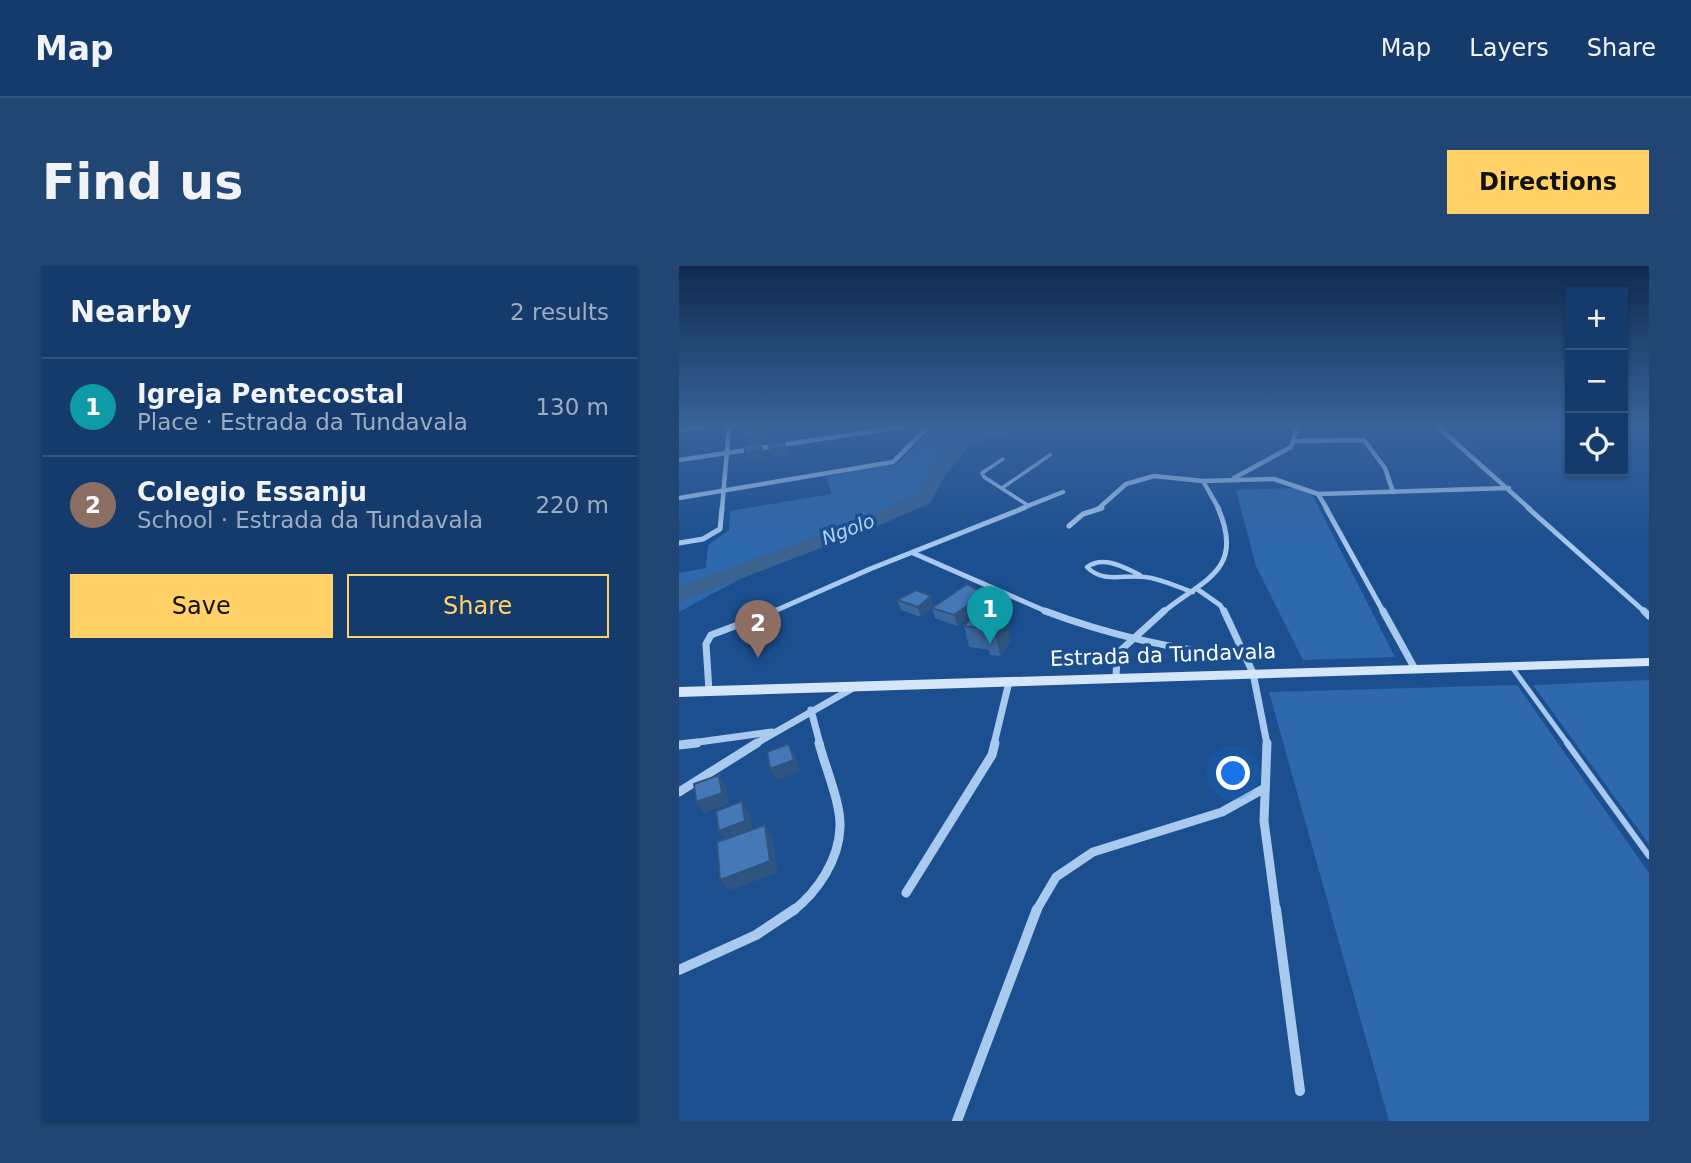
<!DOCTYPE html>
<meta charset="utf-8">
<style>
:root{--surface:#143b6b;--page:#214673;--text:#f1f3f6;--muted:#9dadc1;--line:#33557e;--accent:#ffd166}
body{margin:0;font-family:"DejaVu Sans",sans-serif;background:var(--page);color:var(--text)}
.controls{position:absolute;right:21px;top:21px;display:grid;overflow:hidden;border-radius:0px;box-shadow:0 2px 5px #0004}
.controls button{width:63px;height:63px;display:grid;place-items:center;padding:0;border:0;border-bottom:2px solid var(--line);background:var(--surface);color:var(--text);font:35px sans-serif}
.you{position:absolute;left:555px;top:508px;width:24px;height:24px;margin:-18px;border:5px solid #fff;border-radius:50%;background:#1a73e8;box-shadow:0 0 0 10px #1a73e833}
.badge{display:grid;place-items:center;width:46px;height:46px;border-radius:50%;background:var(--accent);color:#fff;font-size:23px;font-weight:700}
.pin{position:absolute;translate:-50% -58px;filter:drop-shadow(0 2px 4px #0008)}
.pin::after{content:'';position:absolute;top:37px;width:24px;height:21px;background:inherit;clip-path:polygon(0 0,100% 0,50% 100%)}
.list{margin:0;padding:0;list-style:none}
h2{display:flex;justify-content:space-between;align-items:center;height:91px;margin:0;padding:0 28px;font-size:30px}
h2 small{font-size:23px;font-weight:400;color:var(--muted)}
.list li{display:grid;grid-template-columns:46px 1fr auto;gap:21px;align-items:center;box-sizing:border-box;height:98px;padding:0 28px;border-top:2px solid var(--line)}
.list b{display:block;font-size:26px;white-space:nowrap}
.list p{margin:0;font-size:23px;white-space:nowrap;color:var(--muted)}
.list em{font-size:23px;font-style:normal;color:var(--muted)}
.actions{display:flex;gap:14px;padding:21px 28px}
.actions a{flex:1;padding:16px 0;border:2px solid var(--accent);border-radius:0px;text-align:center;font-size:24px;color:var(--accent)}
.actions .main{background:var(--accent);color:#111}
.icon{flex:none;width:38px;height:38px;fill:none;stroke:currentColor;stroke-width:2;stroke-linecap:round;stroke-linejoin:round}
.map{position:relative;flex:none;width:970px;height:855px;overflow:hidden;border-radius:0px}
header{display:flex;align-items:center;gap:42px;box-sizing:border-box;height:98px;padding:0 35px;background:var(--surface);border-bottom:2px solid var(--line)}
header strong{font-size:33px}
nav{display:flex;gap:38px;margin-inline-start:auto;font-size:24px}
.intro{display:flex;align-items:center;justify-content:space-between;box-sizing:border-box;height:168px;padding:0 42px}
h1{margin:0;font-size:49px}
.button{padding:18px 32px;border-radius:0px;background:var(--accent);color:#111;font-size:24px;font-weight:700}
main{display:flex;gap:42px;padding:0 42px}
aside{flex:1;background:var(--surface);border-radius:0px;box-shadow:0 2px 5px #0004}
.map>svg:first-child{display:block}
.green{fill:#2e69ad}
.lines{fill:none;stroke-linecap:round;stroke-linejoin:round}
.river{fill:#3c6290;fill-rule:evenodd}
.service-far3{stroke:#a9c9ee;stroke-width:3.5}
.service-far2{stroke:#a9c9ee;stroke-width:4.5}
.service-far1{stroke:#a9c9ee;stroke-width:5}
.service{stroke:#a9c9ee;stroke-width:6}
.minor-far4{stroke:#a9c9ee;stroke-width:4.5}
.minor-far3{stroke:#a9c9ee;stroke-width:5}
.minor-far2{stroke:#a9c9ee;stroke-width:7}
.minor-far1{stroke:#a9c9ee;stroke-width:9}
.minor{stroke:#a9c9ee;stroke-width:10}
.secondary{fill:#d6e6fa;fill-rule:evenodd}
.wall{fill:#3a679d}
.shaded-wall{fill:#305480}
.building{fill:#4478b7;stroke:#305480;stroke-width:2}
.labels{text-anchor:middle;stroke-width:7;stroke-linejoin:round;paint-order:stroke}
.far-water-label{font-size:19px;font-style:italic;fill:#b5d3f5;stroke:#1b4f8f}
.street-label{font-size:21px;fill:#fff;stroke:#1b4f8f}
</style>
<header>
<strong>Map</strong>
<nav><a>Map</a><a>Layers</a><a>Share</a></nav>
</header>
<div class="intro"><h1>Find us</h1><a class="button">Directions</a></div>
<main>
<aside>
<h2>Nearby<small>2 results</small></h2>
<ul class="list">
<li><span class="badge" style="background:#0f9aa8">1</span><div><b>Igreja Pentecostal</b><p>Place · Estrada da Tundavala</p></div><em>130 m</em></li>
<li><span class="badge" style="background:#8d6e63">2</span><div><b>Colegio Essanju</b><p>School · Estrada da Tundavala</p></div><em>220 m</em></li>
</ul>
<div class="actions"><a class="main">Save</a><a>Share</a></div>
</aside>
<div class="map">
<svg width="970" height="855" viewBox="0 0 970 855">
<rect width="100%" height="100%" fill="#1b4f8f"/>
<g class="green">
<path d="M 255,161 L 336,161 L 329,169 L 313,168 L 288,182 L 245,237 L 61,313 L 0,346 L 0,307 L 27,302 L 29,279 L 50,264 L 51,245 L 152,228 L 148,210 L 218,198 Z"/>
<path d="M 617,222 L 634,230 L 716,391 L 624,394 L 577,300 L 557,224 Z"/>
<path d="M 970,414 L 970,578 L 854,419 Z"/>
<path d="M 838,419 L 970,607 L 970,855 L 710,855 L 590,426 Z"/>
</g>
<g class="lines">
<path class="river" d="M 295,161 L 315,161 L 292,172 L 279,187 L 251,237 L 197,261 L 0,336 L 0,321 L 183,253 L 237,229 L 266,182 L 282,166 Z"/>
<g class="service-far3">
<path d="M 324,193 L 303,207 L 305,211 L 350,240"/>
<path d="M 323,222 L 371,189"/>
</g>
<path class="service-far2" d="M 461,309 C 444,301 425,289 408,301 C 424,318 446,308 466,311 C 483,313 498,321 514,326"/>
<path class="service-far1" d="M 832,400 L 889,478"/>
<path class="service" d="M 888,477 L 970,590"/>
<g class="minor-far4">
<path d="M 759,161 L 851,243"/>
<path d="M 0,164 L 24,161"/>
<path d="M 614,175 L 685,174 L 706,202 L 714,226"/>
<path d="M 0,194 L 223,161"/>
<path d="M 555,212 L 612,181 L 618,161"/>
<path d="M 524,215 L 540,243"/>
<path d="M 0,232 L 214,196 L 249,161"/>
<path d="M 43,243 L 50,161"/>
<path d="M 341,243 L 384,226"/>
<path d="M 419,243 L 447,218 L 475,210 L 524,215 L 595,213 L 639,228"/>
<path d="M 648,243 L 639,228 L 830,222"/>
</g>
<g class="minor-far3">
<path d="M 647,242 L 705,347"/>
<path d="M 849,242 L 967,347"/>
<path d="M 390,260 L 404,248 L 423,242"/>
<path d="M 0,277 L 24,273 L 41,263 L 43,242"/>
<path d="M 234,287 L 371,347"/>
<path d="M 518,323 L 541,339 L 546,347"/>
<path d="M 91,347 L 191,303 L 345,242"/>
<path d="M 483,347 C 522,314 567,306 539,242"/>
</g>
<g class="minor-far2">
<path d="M 366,345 C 432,370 497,384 566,391"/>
<path d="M 545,345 L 574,407 L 588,478"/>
<path d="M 704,345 L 736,403"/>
<path d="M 965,345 L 970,350"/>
<path d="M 437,411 L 438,392 L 442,384 L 485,345"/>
<path d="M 30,425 L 27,378 L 32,369 L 96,345"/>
<path d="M 132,444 L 141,478"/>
<path d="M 5,478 L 93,466"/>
<path d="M 76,478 L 174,422"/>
<path d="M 315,478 L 330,416"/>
</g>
<g class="minor-far1">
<path d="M 588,477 L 585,555 L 597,645"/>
<path d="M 0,479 L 18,477"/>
<path d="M 0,526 L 78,477"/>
<path d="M 227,627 L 313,489 L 316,477"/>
<path d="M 114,645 C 139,625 160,594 161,561 C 162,537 146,501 140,477"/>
<path d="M 357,645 L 377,611 L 414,586 L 543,546 L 586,522"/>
</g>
<g class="minor">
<path d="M 597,643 L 621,825"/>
<path d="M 0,704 L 77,669 L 116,643"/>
<path d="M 278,855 L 358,643"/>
</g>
<path class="secondary" d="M 970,392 L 970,400 L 0,431 L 0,421 Z"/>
</g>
<g class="wall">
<path d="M 237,324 L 242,351 L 222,344 L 218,334 Z"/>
<path d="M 307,338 L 278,360 L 256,352 L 253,342 Z"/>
<path d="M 295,349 L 332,375 L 321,390 L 311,389 L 310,384 L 290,381 L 285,360 Z"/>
</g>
<g class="shaded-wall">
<path d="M 81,161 L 84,168 L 85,175 L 70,178 L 66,170 Z"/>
<path d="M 105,176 L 109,189 L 94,192 L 91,184 Z"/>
<path d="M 82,177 L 85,185 L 85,193 L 69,195 L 66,187 Z"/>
<path d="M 305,328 L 307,338 L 278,360 L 275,349 Z"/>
<path d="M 252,330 L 255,341 L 242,351 L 239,341 Z"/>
<path d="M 328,355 L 332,375 L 321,390 L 317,370 Z"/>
<path d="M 110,478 L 116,489 L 121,505 L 98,514 L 91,503 Z"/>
<path d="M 40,509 L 47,520 L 50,538 L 25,547 L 17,536 Z"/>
<path d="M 63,535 L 70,546 L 74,566 L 48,576 L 40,565 Z"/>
<path d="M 86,559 L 93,570 L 99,606 L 50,625 L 41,614 Z"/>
</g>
<g class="building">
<path d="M 81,161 L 81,167 L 66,170 L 66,162 Z"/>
<path d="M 105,176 L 106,181 L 91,184 L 90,178 Z"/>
<path d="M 82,177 L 82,184 L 66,187 L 66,179 Z"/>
<path d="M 288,318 L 305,328 L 275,349 L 253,342 Z"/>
<path d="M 237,324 L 252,330 L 239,341 L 218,334 Z"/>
<path d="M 295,349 L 328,355 L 317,370 L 306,368 L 306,363 L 285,360 Z"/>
<path d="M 110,478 L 115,494 L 91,503 L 88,486 Z"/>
<path d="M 40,509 L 43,527 L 17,536 L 15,518 Z"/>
<path d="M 63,535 L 66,555 L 40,565 L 37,545 Z"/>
<path d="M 86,559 L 91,595 L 41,614 L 38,576 Z"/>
</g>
<linearGradient id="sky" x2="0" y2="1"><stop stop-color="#0f2b4f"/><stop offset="0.57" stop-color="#39639b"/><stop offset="1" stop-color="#39639b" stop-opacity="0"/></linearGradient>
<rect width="970" height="280" fill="url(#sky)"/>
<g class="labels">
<g class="far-water-label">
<text transform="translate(169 263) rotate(-21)" y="7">Ngolo</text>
</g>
<g class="street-label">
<text transform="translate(484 389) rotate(-2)" y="7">Estrada da Tundavala</text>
</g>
</g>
</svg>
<div class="controls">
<button>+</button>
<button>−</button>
<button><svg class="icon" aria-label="locate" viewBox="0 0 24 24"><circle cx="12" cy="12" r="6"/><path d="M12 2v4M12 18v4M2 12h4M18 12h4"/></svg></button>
</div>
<div class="you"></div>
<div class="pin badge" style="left:311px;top:378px;background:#0f9aa8">1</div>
<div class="pin badge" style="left:79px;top:392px;background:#8d6e63">2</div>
</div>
</main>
